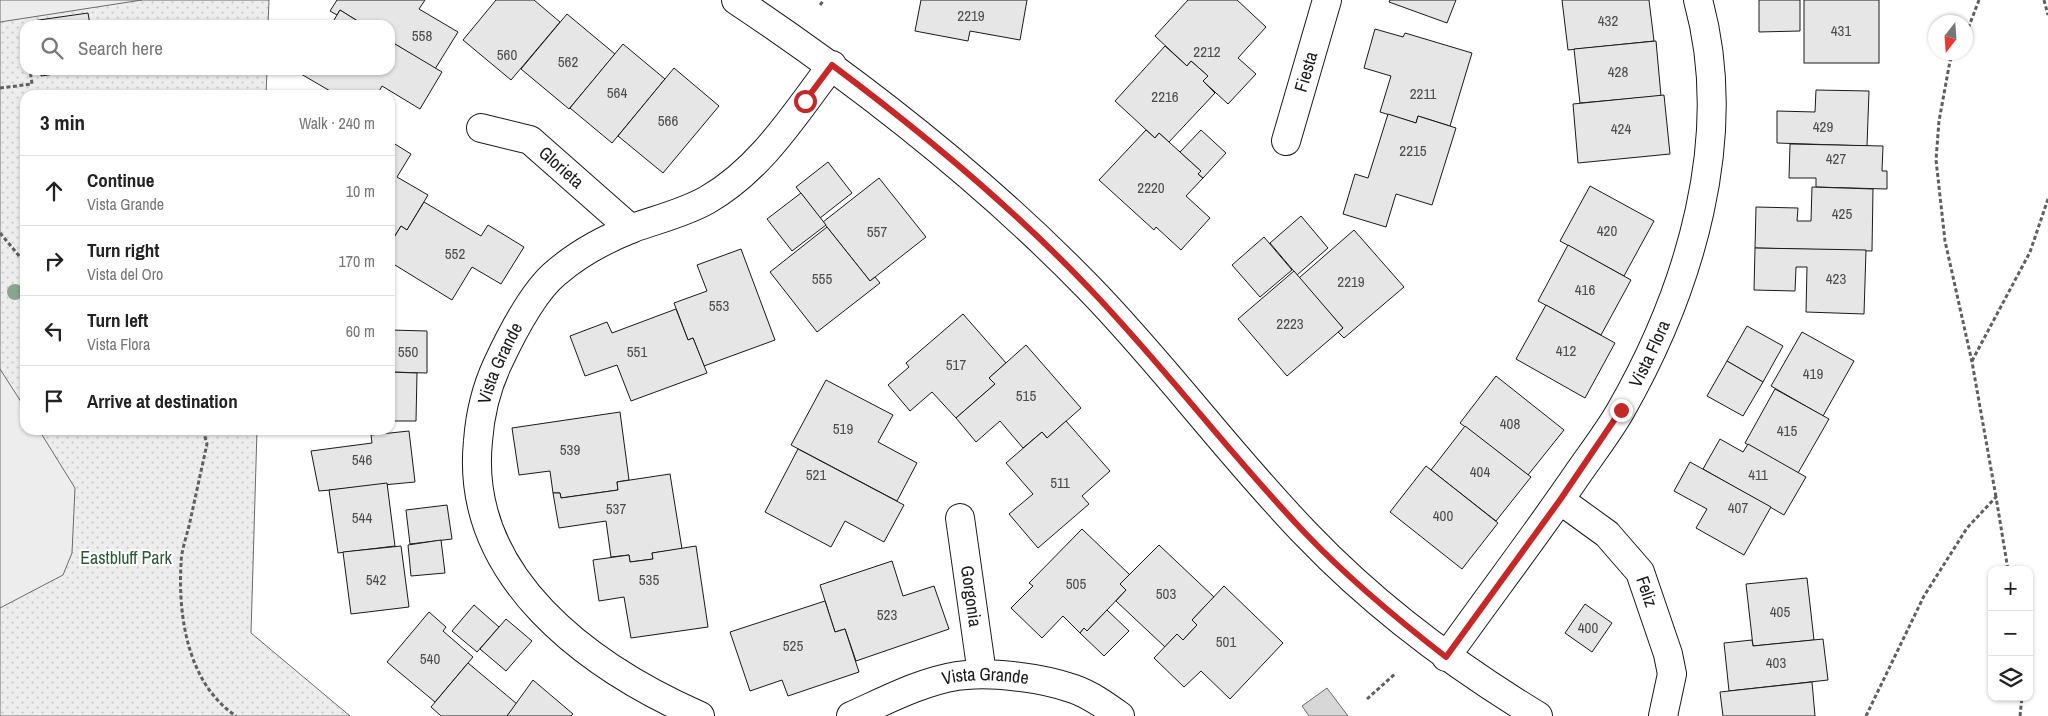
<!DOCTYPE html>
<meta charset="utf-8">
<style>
:root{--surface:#fff;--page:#f2f2f2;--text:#222;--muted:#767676;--line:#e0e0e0}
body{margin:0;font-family:"Archivo Narrow",sans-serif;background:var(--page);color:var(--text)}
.controls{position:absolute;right:15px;bottom:15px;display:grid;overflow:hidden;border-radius:10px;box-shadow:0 1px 4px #0004}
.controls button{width:45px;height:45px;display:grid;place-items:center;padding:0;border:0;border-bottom:1px solid var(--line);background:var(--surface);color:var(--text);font:25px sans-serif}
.compass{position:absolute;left:1928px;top:15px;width:45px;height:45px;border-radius:50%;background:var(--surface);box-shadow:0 1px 4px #0004;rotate:197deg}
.stop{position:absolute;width:15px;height:15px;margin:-11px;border:4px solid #c62828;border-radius:50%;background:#fff}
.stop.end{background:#c62828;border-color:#fff;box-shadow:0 1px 5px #0008}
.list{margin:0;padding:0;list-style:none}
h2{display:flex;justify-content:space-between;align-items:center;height:65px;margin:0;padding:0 20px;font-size:21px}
h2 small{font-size:16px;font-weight:400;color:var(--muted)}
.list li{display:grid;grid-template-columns:32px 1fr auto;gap:15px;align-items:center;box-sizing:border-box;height:70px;padding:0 20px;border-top:1px solid var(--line)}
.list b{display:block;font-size:19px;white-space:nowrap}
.list p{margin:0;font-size:16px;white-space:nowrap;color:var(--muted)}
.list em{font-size:16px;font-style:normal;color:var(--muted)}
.icon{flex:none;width:28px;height:28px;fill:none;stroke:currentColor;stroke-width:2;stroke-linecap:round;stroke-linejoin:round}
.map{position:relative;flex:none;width:2048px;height:716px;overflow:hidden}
.search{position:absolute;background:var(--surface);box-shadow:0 1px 4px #0004;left:20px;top:20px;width:375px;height:55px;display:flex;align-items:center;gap:12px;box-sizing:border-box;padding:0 18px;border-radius:15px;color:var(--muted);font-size:19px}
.panel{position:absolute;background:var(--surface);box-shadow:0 1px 4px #0004;left:20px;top:90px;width:375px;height:345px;border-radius:15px}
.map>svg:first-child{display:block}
.park{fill:url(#park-dots);stroke:#6a6a6a}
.built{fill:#ededed;stroke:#6a6a6a}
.water{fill:#d7d7d7;stroke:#6a6a6a}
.building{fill:#e6e6e6;stroke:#1a1a1a}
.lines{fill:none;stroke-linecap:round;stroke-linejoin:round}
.minor-casing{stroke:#1a1a1a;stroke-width:30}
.path{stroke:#5f5f5f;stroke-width:3;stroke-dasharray:4 2.5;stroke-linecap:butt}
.minor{stroke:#fff;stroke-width:28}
.tree{fill:#8aa48f}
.route{stroke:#c62828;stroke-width:6}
.labels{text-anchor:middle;stroke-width:4;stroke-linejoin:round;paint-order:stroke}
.number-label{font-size:15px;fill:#4d4d4d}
.street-label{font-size:18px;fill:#1a1a1a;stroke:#fff}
.park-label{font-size:18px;fill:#2b5a34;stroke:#fff}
</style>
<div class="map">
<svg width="2048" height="716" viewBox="0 0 2048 716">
<defs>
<pattern id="park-dots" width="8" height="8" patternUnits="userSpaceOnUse" patternTransform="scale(1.25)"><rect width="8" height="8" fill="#ededed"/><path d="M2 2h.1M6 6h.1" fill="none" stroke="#cbcbcb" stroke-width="1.8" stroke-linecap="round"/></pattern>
</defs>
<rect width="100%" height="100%" fill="#fff"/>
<path class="park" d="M 0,0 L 269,0 L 268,25 L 25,25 L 25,70 L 267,70 L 266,95 L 25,95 L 25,430 L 257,430 L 251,633 L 350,716 L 0,716 Z"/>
<g class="built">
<path d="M 0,0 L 142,0 L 0,22 Z"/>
<path d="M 0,369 L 25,408 L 25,430 L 39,430 L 75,488 L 72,553 L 63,575 L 0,608 Z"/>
</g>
<path class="water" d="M 1327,688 L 1348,716 L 1309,716 L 1302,706 Z"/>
<g class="building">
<path d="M 337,0 L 425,0 L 419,9 L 458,32 L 435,69 L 390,41 L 390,25 L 364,25 L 340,10 L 337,15 L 330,11 Z"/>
<path d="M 496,0 L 534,0 L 560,22 L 511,80 L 463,40 Z"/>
<path d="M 921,0 L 1027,0 L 1020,40 L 970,31 L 968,41 L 915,31 Z"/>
<path d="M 1188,0 L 1237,0 L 1266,27 L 1238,58 L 1256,74 L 1228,104 L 1203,81 L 1208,76 L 1191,61 L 1187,66 L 1155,36 Z"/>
<path d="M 1390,0 L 1456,0 L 1447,23 L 1389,2 Z"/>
<path d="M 1562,0 L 1649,0 L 1654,41 L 1568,50 Z"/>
<path d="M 1759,0 L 1800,0 L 1800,31 L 1759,32 Z"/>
<rect x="1804" y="0" width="75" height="63"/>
<path d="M 340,10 L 364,25 L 331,25 Z"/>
<path d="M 88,13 L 90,25 L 32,25 L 32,21 Z"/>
<path d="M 567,14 L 615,54 L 569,109 L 521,69 Z"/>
<path d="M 1375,29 L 1403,37 L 1405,33 L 1472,53 L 1450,126 L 1418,116 L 1416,123 L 1380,112 L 1391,76 L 1364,68 Z"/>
<path d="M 390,41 L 442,72 L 420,109 L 382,86 L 377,95 L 337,95 L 301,74 L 303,70 L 390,70 Z"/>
<path d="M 1656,41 L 1661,96 L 1580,103 L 1574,49 Z"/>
<path d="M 623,44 L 665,79 L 612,143 L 570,108 Z"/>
<path d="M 1165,46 L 1187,66 L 1191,61 L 1208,76 L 1203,81 L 1215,93 L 1169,142 L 1159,133 L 1155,138 L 1115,101 Z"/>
<path d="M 674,68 L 719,106 L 663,173 L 618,136 Z"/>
<path d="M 40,70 L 82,70 L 41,76 Z"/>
<path d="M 1816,90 L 1869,91 L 1867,146 L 1777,143 L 1777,111 L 1815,112 Z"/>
<path d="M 1664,95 L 1670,154 L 1578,163 L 1573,104 Z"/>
<path d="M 1388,114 L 1416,123 L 1418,116 L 1456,128 L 1432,205 L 1396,194 L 1386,227 L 1343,214 L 1355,174 L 1368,178 Z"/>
<path d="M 1146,130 L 1155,138 L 1159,133 L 1201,171 L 1198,174 L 1203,178 L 1186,196 L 1210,218 L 1181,250 L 1156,227 L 1154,230 L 1099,180 Z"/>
<path d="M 1201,130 L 1226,153 L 1203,178 L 1198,174 L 1201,171 L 1180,152 Z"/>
<path d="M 390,141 L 411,154 L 397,177 L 428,195 L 407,230 L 401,226 L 390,244 Z"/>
<path d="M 1790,144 L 1883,146 L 1882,171 L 1887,171 L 1887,189 L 1816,187 L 1816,178 L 1789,178 Z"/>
<path d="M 828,162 L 852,193 L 820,218 L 796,187 Z"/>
<path d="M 879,178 L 926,237 L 870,281 L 823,222 Z"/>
<path d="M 1590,186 L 1654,221 L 1624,276 L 1560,241 Z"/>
<path d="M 1812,187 L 1873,189 L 1872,251 L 1755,248 L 1756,207 L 1798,208 L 1797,221 L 1811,221 Z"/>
<path d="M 801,193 L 826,225 L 792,251 L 767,219 Z"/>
<path d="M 424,202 L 481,236 L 488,225 L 524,247 L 501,284 L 472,267 L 452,300 L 390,262 L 390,244 L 401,226 L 407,230 Z"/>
<path d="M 1301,216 L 1328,248 L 1297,275 L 1270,243 Z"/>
<path d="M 827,227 L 870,281 L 875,277 L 880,283 L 817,332 L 770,272 Z"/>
<path d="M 1354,230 L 1404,287 L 1344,338 L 1338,332 L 1343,328 L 1299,278 Z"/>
<path d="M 1264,237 L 1292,270 L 1260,297 L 1232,265 Z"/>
<path d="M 1568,245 L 1631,280 L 1601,335 L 1538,301 Z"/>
<path d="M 1755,248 L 1866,250 L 1864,314 L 1806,312 L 1807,267 L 1796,267 L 1795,291 L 1754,290 Z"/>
<path d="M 741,249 L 775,340 L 704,366 L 693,338 L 688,340 L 674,303 L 707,291 L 697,265 Z"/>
<path d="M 1294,271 L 1343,328 L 1287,376 L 1238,319 Z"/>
<path d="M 1546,305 L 1615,343 L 1585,398 L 1516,359 Z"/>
<path d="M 676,309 L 688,340 L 693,338 L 707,373 L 631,401 L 617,365 L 585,376 L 570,336 L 607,322 L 612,333 Z"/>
<path d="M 963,314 L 1006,363 L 989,378 L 995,384 L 956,418 L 932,392 L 910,411 L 888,385 L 909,367 L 906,363 Z"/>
<path d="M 1747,326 L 1783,346 L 1763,382 L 1727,361 Z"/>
<path d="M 390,330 L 427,331 L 427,373 L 390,372 Z"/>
<path d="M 1802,332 L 1854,361 L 1823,416 L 1771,386 Z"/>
<path d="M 1026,345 L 1081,408 L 1047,438 L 1042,432 L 1023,448 L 1000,421 L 976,442 L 956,418 L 995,384 L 989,378 Z"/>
<path d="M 1727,361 L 1763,382 L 1743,416 L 1707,396 Z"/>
<path d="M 390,372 L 417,373 L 416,421 L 390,421 Z"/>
<path d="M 1496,376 L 1564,430 L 1528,475 L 1460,423 Z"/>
<path d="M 826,380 L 893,415 L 878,442 L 917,463 L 897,501 L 791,445 Z"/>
<path d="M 1775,389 L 1829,419 L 1798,473 L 1745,443 Z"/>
<path d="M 620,412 L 629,480 L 617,482 L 618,490 L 561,498 L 560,493 L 553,493 L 550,471 L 519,475 L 512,428 Z"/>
<path d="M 1066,421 L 1110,471 L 1082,496 L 1089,504 L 1038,548 L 1009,514 L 1033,494 L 1006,463 L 1042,432 L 1047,438 Z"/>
<path d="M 1465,426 L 1531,477 L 1496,521 L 1431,470 Z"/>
<path d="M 409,431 L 415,482 L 319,491 L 311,451 L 372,443 L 371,435 Z"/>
<path d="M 1720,439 L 1743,452 L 1748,444 L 1806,477 L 1784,515 L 1703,469 Z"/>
<path d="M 798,449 L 904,505 L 884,542 L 845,521 L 831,547 L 765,512 Z"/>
<path d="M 1690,462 L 1771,507 L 1744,555 L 1696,528 L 1707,509 L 1674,491 Z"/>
<path d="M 1426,466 L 1498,523 L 1462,569 L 1390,512 Z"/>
<path d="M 670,474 L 682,549 L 652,553 L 653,559 L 630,562 L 629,555 L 611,557 L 606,521 L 559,528 L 553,493 L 560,493 L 561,498 L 618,490 L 617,482 Z"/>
<path d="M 387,483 L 395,546 L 338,553 L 329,490 Z"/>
<path d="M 447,505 L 452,539 L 410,544 L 406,510 Z"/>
<path d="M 1082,529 L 1130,575 L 1120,584 L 1126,590 L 1087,631 L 1084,628 L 1080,633 L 1063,616 L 1042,638 L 1011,608 L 1033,586 L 1029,583 Z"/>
<path d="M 441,540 L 445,573 L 411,576 L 408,545 Z"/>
<path d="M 1159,545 L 1214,597 L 1192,620 L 1197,625 L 1183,640 L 1177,634 L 1165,647 L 1116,601 L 1126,590 L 1120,584 Z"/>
<path d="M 401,546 L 409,607 L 351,614 L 343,552 Z"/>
<path d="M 696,546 L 708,627 L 631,638 L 624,597 L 599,601 L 593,560 L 629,555 L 630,562 L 653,559 L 652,553 Z"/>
<path d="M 892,561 L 903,596 L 934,586 L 949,629 L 856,661 L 845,629 L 835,632 L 820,585 Z"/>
<path d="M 1807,578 L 1814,640 L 1753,646 L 1746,584 Z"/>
<path d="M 1224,586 L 1283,643 L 1230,699 L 1201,671 L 1184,687 L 1154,658 L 1177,634 L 1183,640 L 1197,625 L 1192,620 Z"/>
<path d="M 825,601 L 835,632 L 845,629 L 859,672 L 788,696 L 782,680 L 750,691 L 730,632 Z"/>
<path d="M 1585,604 L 1612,623 L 1592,652 L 1565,633 Z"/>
<path d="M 474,605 L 499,627 L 477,652 L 452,631 Z"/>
<path d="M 1107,610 L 1129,631 L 1104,656 L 1080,633 L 1084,628 L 1087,631 Z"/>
<path d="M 429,612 L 446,627 L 443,631 L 473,657 L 435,702 L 387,662 Z"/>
<path d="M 506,619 L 532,641 L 506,671 L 480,649 Z"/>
<path d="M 1823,639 L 1828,680 L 1729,691 L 1724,643 L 1752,640 L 1753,646 Z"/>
<path d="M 468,663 L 517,704 L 507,716 L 441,716 L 431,707 Z"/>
<path d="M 533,680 L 573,714 L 571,716 L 507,716 Z"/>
<path d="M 1812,682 L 1815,716 L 1723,716 L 1720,692 Z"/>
</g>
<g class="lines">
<defs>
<g id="minor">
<path d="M 736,0 C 863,85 982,178 1089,288 C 1166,367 1231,457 1308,536 C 1376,607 1454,665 1538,716"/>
<path id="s1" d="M 481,128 L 530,140 L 631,229"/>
<path id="s2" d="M 1286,141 L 1327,0"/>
<path id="s3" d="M 1560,500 L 1607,534 L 1640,572 L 1668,654 L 1672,674 L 1663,716"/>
<path id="s4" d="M 960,518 L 982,674"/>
<path id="s5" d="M 1446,657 C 1490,595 1536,535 1579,472 C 1593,452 1609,431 1621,410 C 1690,289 1736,137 1698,0"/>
<path id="s6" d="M 700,716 C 589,667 464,577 478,441 C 480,414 486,389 497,365 C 510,337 533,291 557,272 C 578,254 608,238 633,228 C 658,219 684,213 707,200 C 761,169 795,114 832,65"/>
<path id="s7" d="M 851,716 C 885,701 920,682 957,676 C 991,671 1042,678 1074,689 C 1091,695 1106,706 1120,716"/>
</g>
</defs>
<use href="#minor" class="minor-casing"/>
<g class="path">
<path d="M 2044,0 L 2048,15"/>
<path d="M 820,5 L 824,0"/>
<path d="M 24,27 L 25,32"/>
<path d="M 1966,34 L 1979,0"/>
<path d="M 1955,52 L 1950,61 L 1939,121 L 1936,160 L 1945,241 L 1972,362 L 1996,497"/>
<path d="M 0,88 L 32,84 L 30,70"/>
<path d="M 0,233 L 25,263"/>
<path d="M 1972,361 L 2030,252 L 2048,199"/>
<path d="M 203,430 L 207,444 C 201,471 195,499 189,526 C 186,538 181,552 181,564 C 178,617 188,684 236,716"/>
<path d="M 1367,699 L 1396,673"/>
<path d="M 1866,716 L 1924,596 L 1967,528 L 1996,497 L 2008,570"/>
<path d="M 2020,716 L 2022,697"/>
</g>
<use href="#minor" class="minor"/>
</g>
<circle class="tree" cx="15" cy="292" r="8"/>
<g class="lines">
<path class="route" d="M 805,101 L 832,65 C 923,133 1010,205 1088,287 C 1165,367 1231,456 1307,535 C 1350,580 1397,619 1446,657 L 1560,500 L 1621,410"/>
</g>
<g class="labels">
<g class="number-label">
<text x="971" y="21">2219</text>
<text x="1608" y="26">432</text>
<text x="1841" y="36">431</text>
<text x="422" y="41">558</text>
<text x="1207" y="57">2212</text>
<text x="507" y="60">560</text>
<text x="568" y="67">562</text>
<text x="1618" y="77">428</text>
<text x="617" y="98">564</text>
<text x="1423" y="99">2211</text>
<text x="1165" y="102">2216</text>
<text x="668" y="126">566</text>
<text x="1823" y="132">429</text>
<text x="1621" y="134">424</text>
<text x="1413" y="156">2215</text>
<text x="1836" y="164">427</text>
<text x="1151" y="193">2220</text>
<text x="1842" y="219">425</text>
<text x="1607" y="236">420</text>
<text x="877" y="237">557</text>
<text x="455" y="259">552</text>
<text x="822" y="284">555</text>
<text x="1836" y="284">423</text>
<text x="1351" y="287">2219</text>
<text x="1585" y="295">416</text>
<text x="719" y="311">553</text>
<text x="1290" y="329">2223</text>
<text x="1566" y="356">412</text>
<text x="408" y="357">550</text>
<text x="637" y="357">551</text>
<text x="956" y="370">517</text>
<text x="1813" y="379">419</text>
<text x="1026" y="401">515</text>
<text x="1510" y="429">408</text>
<text x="843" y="434">519</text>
<text x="1787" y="436">415</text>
<text x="570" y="455">539</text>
<text x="362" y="465">546</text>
<text x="1480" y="477">404</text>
<text x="816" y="480">521</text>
<text x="1758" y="480">411</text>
<text x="1060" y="488">511</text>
<text x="1738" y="513">407</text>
<text x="616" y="514">537</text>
<text x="1443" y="521">400</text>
<text x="362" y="523">544</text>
<text x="376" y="585">542</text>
<text x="649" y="585">535</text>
<text x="1076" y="589">505</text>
<text x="1166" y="599">503</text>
<text x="1780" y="617">405</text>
<text x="887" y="620">523</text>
<text x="1588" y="633">400</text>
<text x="1226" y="647">501</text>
<text x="793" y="651">525</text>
<text x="430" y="664">540</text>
<text x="1776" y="668">403</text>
</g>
<g class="street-label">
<text dy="6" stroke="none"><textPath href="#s2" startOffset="72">Fiesta</textPath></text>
<text dy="6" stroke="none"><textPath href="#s1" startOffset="92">Glorieta</textPath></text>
<text dy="6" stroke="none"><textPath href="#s5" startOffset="366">Vista Flora</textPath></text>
<text dy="6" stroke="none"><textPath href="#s6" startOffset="460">Vista Grande</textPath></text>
<text dy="6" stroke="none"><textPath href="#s3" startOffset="129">Feliz</textPath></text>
<text dy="6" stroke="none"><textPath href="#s4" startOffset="79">Gorgonia</textPath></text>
<text dy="6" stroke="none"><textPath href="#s7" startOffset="142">Vista Grande</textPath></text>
</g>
<g class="park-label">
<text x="126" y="564">Eastbluff Park</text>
</g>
</g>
</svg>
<div class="controls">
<button>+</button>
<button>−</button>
<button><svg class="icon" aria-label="layers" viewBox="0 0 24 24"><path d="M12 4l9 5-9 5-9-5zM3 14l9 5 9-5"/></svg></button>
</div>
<svg class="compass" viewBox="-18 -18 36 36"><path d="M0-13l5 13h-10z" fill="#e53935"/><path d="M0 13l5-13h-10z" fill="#767676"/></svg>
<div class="stop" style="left:805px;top:101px"></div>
<div class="stop end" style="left:1621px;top:410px"></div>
<div class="search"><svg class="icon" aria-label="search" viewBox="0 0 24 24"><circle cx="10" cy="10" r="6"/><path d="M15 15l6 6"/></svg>Search here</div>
<section class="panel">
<h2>3 min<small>Walk · 240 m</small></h2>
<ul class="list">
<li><svg class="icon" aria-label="ahead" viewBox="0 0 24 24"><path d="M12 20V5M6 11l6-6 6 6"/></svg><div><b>Continue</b><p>Vista Grande</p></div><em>10 m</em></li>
<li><svg class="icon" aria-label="right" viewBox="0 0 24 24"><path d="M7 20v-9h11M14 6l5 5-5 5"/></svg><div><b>Turn right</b><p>Vista del Oro</p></div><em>170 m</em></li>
<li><svg class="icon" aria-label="left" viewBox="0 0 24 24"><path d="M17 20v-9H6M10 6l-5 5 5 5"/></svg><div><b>Turn left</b><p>Vista Flora</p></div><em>60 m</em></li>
<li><svg class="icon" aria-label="arrive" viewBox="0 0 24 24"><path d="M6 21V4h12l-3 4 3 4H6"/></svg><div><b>Arrive at destination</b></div></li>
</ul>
</section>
</div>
